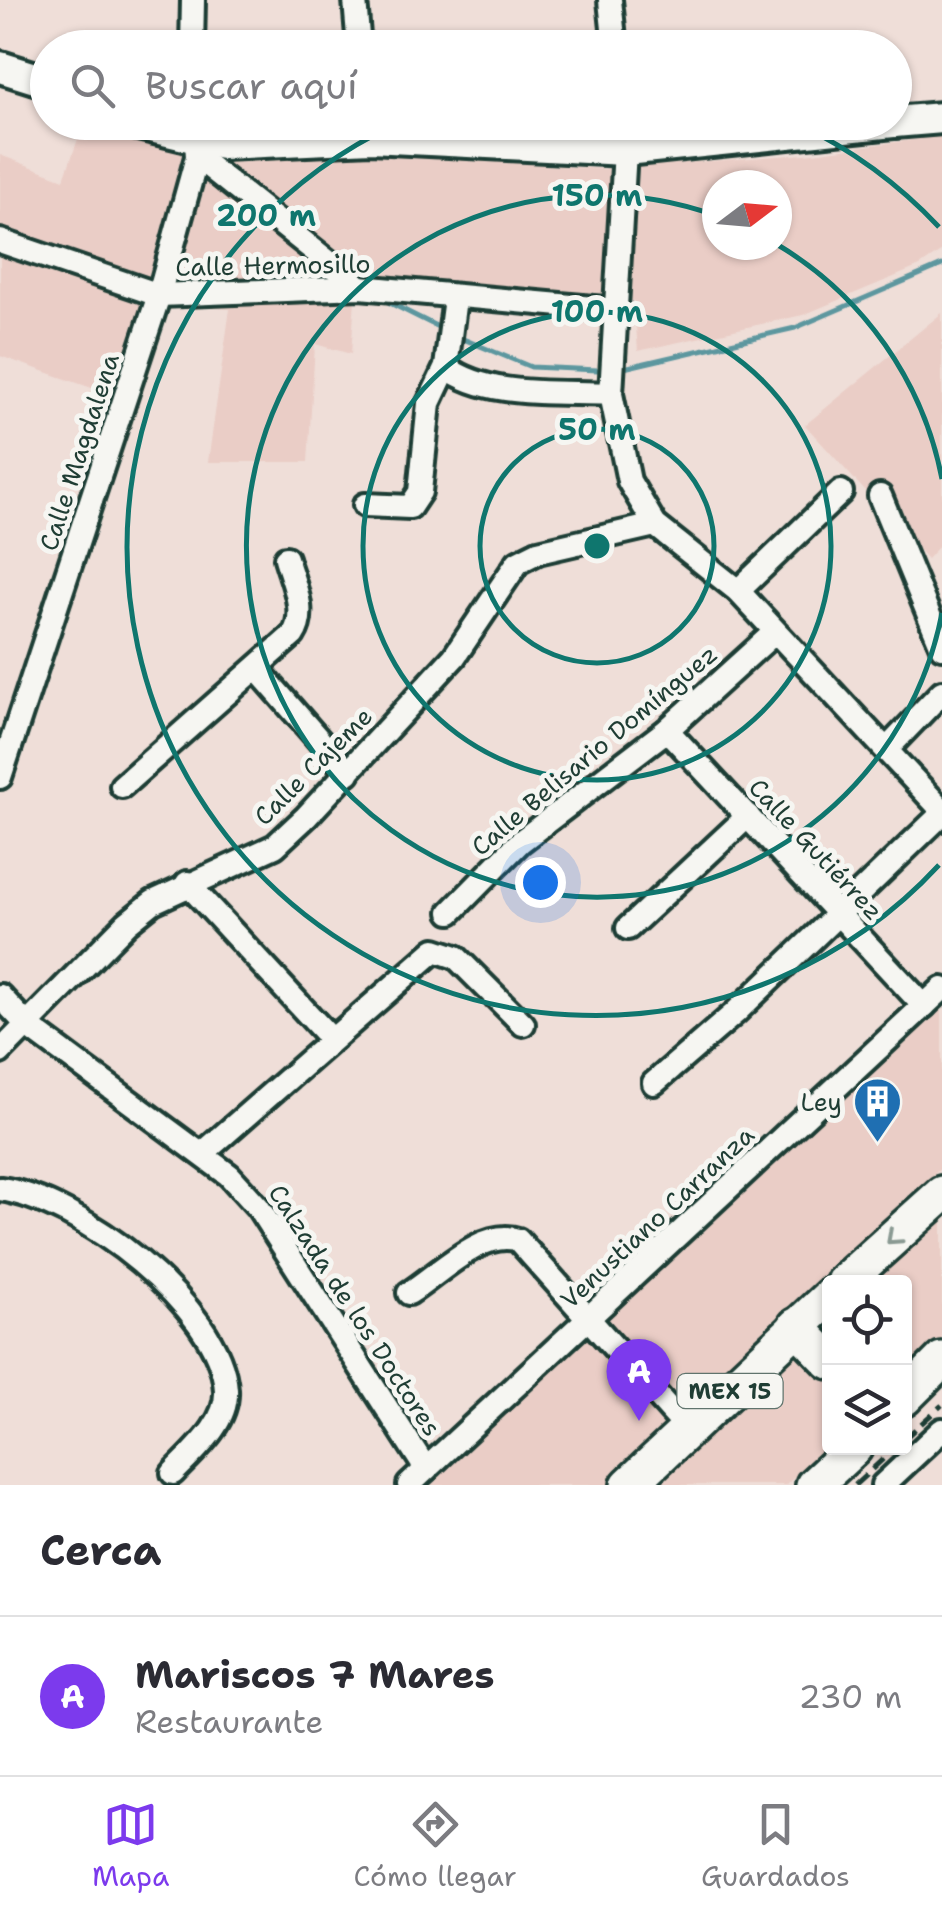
<!DOCTYPE html>
<html lang="es">
<meta charset="utf-8">
<style>
:root{--surface:#fff;--page:#f2f2f3;--text:#2b2b33;--muted:#7c7c81;--line:#e1e1e2;--accent:#7c3aed}
body{margin:0;font-family:"Shantell Sans",sans-serif;background:var(--page);color:var(--text)}
.controls{position:absolute;right:30px;bottom:30px;display:grid;overflow:hidden;border-radius:10px;box-shadow:0 2px 8px #0004}
.controls button{width:90px;height:90px;display:grid;place-items:center;padding:0;border:0;border-bottom:2px solid var(--line);background:var(--surface);color:var(--text);font:50px sans-serif}
.compass{position:absolute;left:702px;top:170px;width:90px;height:90px;border-radius:50%;background:var(--surface);box-shadow:0 2px 8px #0004;rotate:74deg}
.you{position:absolute;left:540px;top:882px;width:35px;height:35px;margin:-25px;border:8px solid #fff;border-radius:50%;background:#1a73e8;box-shadow:0 0 0 15px #1a73e833}
.badge{display:grid;place-items:center;width:65px;height:65px;border-radius:50%;background:var(--accent);color:#fff;font-size:32px;font-weight:700}
.pin{position:absolute;translate:-50% -82px;filter:drop-shadow(0 2px 5px #0008)}
.pin::after{content:'';position:absolute;top:52px;width:35px;height:30px;background:inherit;clip-path:polygon(0 0,100% 0,50% 100%)}
.list{margin:0;padding:0;list-style:none}
h2{display:flex;justify-content:space-between;align-items:center;height:130px;margin:0;padding:0 40px;font-size:42px}
h2 small{font-size:32px;font-weight:400;color:var(--muted)}
.list li{display:grid;grid-template-columns:65px 1fr auto;gap:30px;align-items:center;box-sizing:border-box;height:160px;padding:0 40px;border-top:2px solid var(--line)}
.list b{display:block;font-size:38px;white-space:nowrap}
.list p{margin:0;font-size:32px;white-space:nowrap;color:var(--muted)}
.list em{font-size:32px;font-style:normal;color:var(--muted)}
.icon{flex:none;width:55px;height:55px;fill:none;stroke:currentColor;stroke-width:2;stroke-linecap:round;stroke-linejoin:round}
.map{position:relative;flex:none;width:942px;height:1485px;overflow:hidden}
.search{position:absolute;background:var(--surface);box-shadow:0 2px 8px #0004;left:30px;right:30px;top:30px;height:110px;display:flex;align-items:center;gap:25px;box-sizing:border-box;padding:0 35px;border-radius:55px;color:var(--muted);font-size:38px}
.sheet{height:290px;background:var(--surface)}
nav{display:flex;justify-content:space-around;align-items:center;box-sizing:border-box;height:140px;border-top:2px solid var(--line);background:var(--surface);font-size:28px;color:var(--muted)}
nav a{display:grid;justify-items:center;gap:5px}
nav .on{color:var(--accent)}
.map>svg:first-child{display:block}
.built{fill:#eacdc6;fill-rule:evenodd}
.lines{fill:none;stroke-linecap:round;stroke-linejoin:round}
.stream{stroke:#5d979f;stroke-width:5}
.minor-casing{stroke:#1f3d34;stroke-width:30}
.major-casing{stroke:#1f3d34;stroke-width:38}
.highway-casing{stroke:#1f3d34;stroke-width:42}
.minor{stroke:#f6f6f2;stroke-width:22}
.major{stroke:#f6f6f2;stroke-width:30}
.highway{stroke:#f6f6f2;stroke-width:35}
.rail{stroke:#1f3d34;stroke-width:5;stroke-dasharray:15 8;stroke-linecap:butt}
.oneway{stroke:#8a9a93}
.ring{fill:none;stroke:#0f766e;stroke-width:5}
.labels{text-anchor:middle;stroke-width:10;stroke-linejoin:round;paint-order:stroke}
.shield{fill:#f6f6f2;stroke:#60746d;stroke-width:2.5}
.shield-label{font-size:22px;font-weight:bold;fill:#1f3d34}
.street-label{font-size:25px;fill:#1f3d34;stroke:#f6f6f2}
.poi-label{font-size:25px;fill:#1f3d34;stroke:#f6f6f2;text-anchor:end}
.centre{fill:#0f766e;stroke:#f6f6f2;stroke-width:5}
.ring-label{font-size:30px;text-anchor:middle;font-weight:bold;fill:#0f766e;stroke:#f6f6f2;stroke-width:10;stroke-linejoin:round;paint-order:stroke}
</style>
<div class="map">
<svg width="942" height="1485" viewBox="0 0 942 1485">
<rect width="100%" height="100%" fill="#efded8"/>
<filter id="ink" filterUnits="userSpaceOnUse"><feTurbulence type="fractalNoise" baseFrequency=".01" numOctaves="2"/><feDisplacementMap in="SourceGraphic" scale="20" xChannelSelector="R" yChannelSelector="G"/><feConvolveMatrix kernelMatrix="1 2 1 2 8 2 1 2 1" color-interpolation-filters="sRGB"/></filter>
<g filter="url(#ink)">
<g class="built">
<path d="M 84,122 L 180,146 L 299,159 L 382,154 L 602,169 L 805,154 L 942,136 L 942,251 L 920,266 L 803,315 L 638,351 L 634,301 L 357,272 L 351,354 L 315,344 L 308,462 L 208,462 L 230,309 L 142,303 L 109,394 L 0,356 L 0,155 L 64,179 ZM 717,185 L 777,185 L 777,245 L 717,245 Z"/>
<path d="M 942,313 L 942,543 L 927,559 L 805,425 Z"/>
<path d="M 942,1005 L 942,1167 L 623,1471 L 607,1485 L 424,1485 Z"/>
<path d="M 942,1219 L 942,1338 L 905,1374 L 904,1282 L 875,1282 Z"/>
<path d="M 829,1325 L 829,1445 L 786,1485 L 658,1485 Z"/>
</g>
<g class="lines">
<g class="stream">
<path d="M 31,92 L 48,98"/>
<path d="M 380,298 L 446,331"/>
<path d="M 456,336 L 531,367 L 598,370"/>
<path d="M 624,368 L 795,328 L 942,265"/>
</g>
<defs>
<g id="minor">
<path d="M 355,0 L 359,48"/>
<path d="M 610,0 L 615,48"/>
<path d="M 192,48 L 193,0"/>
<path d="M 622,122 L 625,150 L 611,394 L 629,481 L 655,525 L 738,591 L 942,810"/>
<path d="M 197,157 L 360,287"/>
<path d="M 0,241 L 159,295 L 360,287 L 616,310"/>
<path d="M 446,367 C 488,399 560,391 611,394"/>
<path d="M 880,496 L 942,647"/>
<path d="M 365,505 L 410,507 L 420,492 L 429,403 L 446,367 L 455,298"/>
<path d="M 738,591 L 841,492"/>
<path d="M 257,669 L 348,773"/>
<path d="M 667,730 L 924,1006"/>
<path d="M 887,749 L 942,692"/>
<path d="M 0,777 L 159,295 L 197,157 L 196,140"/>
<path d="M 122,786 L 293,635 C 308,612 293,583 286,558"/>
<path d="M 187,883 L 331,1039"/>
<path d="M 451,912 L 520,842 L 667,730 L 775,632"/>
<path d="M 628,928 L 748,816"/>
<path d="M 0,996 L 29,1027 L 229,1175 L 258,1207 L 426,1469"/>
<path d="M 0,1052 L 127,923 L 153,902 L 275,846 L 306,817 L 454,657 L 518,562 L 538,552 L 655,525"/>
<path d="M 654,1083 L 735,1013 L 942,814"/>
<path d="M 202,1154 L 435,950 L 456,957 L 523,1024"/>
<path d="M 0,1189 C 77,1199 221,1306 226,1390 C 228,1423 194,1451 173,1473"/>
<path d="M 409,1293 C 439,1274 483,1228 518,1240 L 688,1430"/>
<path d="M 409,1485 L 942,989"/>
<path d="M 883,1485 L 942,1430"/>
</g>
<g id="major">
<path d="M 0,67 L 48,82"/>
<path d="M 130,122 L 222,144 L 371,137 L 625,150 L 893,122"/>
<path d="M 894,122 L 942,118"/>
</g>
<g id="highway">
<path d="M 844,1282 L 942,1194"/>
<path d="M 796,1326 L 830,1361"/>
<path d="M 904,1398 L 942,1360"/>
<path d="M 629,1485 L 830,1296"/>
<path d="M 814,1485 L 854,1448"/>
</g>
</defs>
<use href="#minor" class="minor-casing"/>
<use href="#major" class="major-casing"/>
<use href="#highway" class="highway-casing"/>
<use href="#minor" class="minor"/>
<use href="#major" class="major"/>
<use href="#highway" class="highway"/>
<g class="rail">
<path d="M 904,1439 L 942,1405"/>
<path d="M 855,1485 L 895,1448"/>
</g>
</g>
<defs><path id="oneway-chevron" d="M-2-3.5L2.5 0L-2 3.5" fill="none" stroke-width="1.6" stroke-linecap="round" stroke-linejoin="round" transform="scale(2.5)"/></defs>
<use class="oneway" href="#oneway-chevron" transform="translate(893 1238) rotate(138)"/>
</g>
<g class="ring">
<circle cx="597" cy="546" r="117"/>
<circle cx="597" cy="546" r="234"/>
<path d="M942 613A351 351 0 1 1 714 215M778 245A351 351 0 0 1 942 479"/>
<path d="M939 865A468 468 0 1 1 396 124M798 124A468 468 0 0 1 939 227"/>
</g>
<defs>
<symbol id="building-pin" viewBox="-11 -11 22 30"><path d="M0 17L-7.5 6A9.5 9.5 0 1 1 7.5 6Z" fill="#1f6fb2" stroke="#f6f6f2"/><path d="M-4-6H4V6H1V3H-1V6H-4ZM-2.5-4.3h1.7v1.8h-1.7ZM.8-4.3h1.7v1.8H.8ZM-2.5-1h1.7V.8h-1.7ZM.8-1h1.7V.8H.8Z" fill="#fff"/></symbol>
</defs>
<g fill-rule="evenodd">
<use href="#building-pin" x="850" y="1074" width="55" height="75"/>
</g>
<g class="labels">
<rect class="shield" x="677.5" y="1374" width="105" height="34" rx="8"/>
<g class="shield-label">
<text x="730" y="1399">MEX 15</text>
</g>
<g class="street-label">
<text transform="translate(273 265) rotate(-1)" y="9">Calle Hermosillo</text>
<text transform="translate(79 452) rotate(-72)" y="9">Calle Magdalena</text>
<text transform="translate(594 750) rotate(-40)" y="9">Calle Belisario Domínguez</text>
<text transform="translate(313 766) rotate(-45)" y="9">Calle Cajeme</text>
<text transform="translate(816 849) rotate(47)" y="9">Calle Gutiérrez</text>
<text transform="translate(657 1217) rotate(-43)" y="9">Venustiano Carranza</text>
<text transform="translate(355 1310) rotate(57)" y="9">Calzada de los Doctores</text>
</g>
<g class="poi-label">
<text x="842" y="1111">Ley</text>
</g>
</g>
<circle cx="597" cy="546" r="15" class="centre"/>
<g class="ring-label">
<text x="597" y="206">150 m</text>
<text x="266" y="226">200 m</text>
<text x="597" y="322">100 m</text>
<text x="597" y="440">50 m</text>
</g>
</svg>
<div class="controls">
<button><svg class="icon" aria-label="locate" viewBox="0 0 24 24"><circle cx="12" cy="12" r="6"/><path d="M12 2v4M12 18v4M2 12h4M18 12h4"/></svg></button>
<button><svg class="icon" aria-label="layers" viewBox="0 0 24 24"><path d="M12 4l9 5-9 5-9-5zM3 14l9 5 9-5"/></svg></button>
</div>
<svg class="compass" viewBox="-18 -18 36 36"><path d="M0-13l5 13h-10z" fill="#e53935"/><path d="M0 13l5-13h-10z" fill="#7c7c81"/></svg>
<div class="you"></div>
<div class="pin badge" style="left:639px;top:1421px">A</div>
<div class="search"><svg class="icon" aria-label="search" viewBox="0 0 24 24"><circle cx="10" cy="10" r="6"/><path d="M15 15l6 6"/></svg>Buscar aquí</div>
</div>
<section class="sheet">
<h2>Cerca<small></small></h2>
<ul class="list">
<li><span class="badge">A</span><div><b>Mariscos 7 Mares</b><p>Restaurante</p></div><em>230 m</em></li>
</ul>
</section>
<nav>
<a class="on"><svg class="icon" aria-label="map" viewBox="0 0 24 24"><path d="M3 6l6-2 6 2 6-2v14l-6 2-6-2-6 2zM9 4v14M15 6v14"/></svg>Mapa</a>
<a><svg class="icon" aria-label="directions" viewBox="0 0 24 24"><path d="M12 3l9 9-9 9-9-9zM9 14v-3h6M13 9l2 2-2 2"/></svg>Cómo llegar</a>
<a><svg class="icon" aria-label="saved" viewBox="0 0 24 24"><path d="M7 4h10v16l-5-4-5 4z"/></svg>Guardados</a>
</nav>
